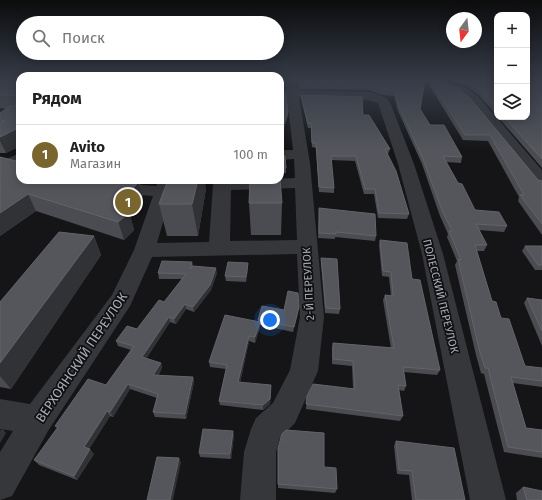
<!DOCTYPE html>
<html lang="ru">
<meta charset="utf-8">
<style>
:root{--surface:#fff;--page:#f6f6f6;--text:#222;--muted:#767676;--line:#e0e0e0;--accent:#7a652f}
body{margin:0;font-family:"Fira Sans",sans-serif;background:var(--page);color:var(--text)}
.controls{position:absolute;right:12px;top:12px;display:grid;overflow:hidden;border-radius:8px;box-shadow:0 2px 10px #0003}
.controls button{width:36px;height:36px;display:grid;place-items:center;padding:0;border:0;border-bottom:1px solid var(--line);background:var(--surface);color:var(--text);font:20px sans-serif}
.compass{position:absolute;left:446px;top:12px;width:36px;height:36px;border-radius:50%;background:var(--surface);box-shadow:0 2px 10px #0003;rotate:195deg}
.you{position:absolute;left:270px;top:320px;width:14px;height:14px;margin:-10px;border:3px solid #fff;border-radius:50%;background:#1a73e8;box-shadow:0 0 0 6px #1a73e833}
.badge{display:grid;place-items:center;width:26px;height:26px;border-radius:50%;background:var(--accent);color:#fff;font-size:13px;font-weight:700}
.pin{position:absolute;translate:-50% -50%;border:2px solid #fff;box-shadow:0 1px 4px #0006}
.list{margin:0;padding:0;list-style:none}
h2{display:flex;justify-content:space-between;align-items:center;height:52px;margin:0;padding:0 16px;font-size:17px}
h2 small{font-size:13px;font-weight:400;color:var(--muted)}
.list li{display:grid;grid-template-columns:26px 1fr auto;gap:12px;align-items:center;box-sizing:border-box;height:60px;padding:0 16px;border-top:1px solid var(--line)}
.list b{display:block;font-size:15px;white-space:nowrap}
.list p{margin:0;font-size:13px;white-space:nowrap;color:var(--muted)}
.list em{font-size:13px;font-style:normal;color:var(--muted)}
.icon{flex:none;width:22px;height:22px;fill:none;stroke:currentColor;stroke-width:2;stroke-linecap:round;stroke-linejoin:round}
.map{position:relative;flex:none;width:542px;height:500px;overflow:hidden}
.search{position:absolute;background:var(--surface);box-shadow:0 2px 10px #0003;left:16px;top:16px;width:268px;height:44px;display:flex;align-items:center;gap:10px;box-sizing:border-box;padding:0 14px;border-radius:22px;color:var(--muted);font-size:15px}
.panel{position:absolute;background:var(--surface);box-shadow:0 2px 10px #0003;left:16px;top:72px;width:268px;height:112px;border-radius:12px}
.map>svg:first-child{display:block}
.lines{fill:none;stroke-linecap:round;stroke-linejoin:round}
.minor{fill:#36373b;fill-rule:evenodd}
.wall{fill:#4b4c52}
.shaded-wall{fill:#313236}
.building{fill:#55565c;stroke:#62646a}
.labels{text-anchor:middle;stroke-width:3.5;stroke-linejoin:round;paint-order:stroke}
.street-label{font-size:11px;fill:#a8abb6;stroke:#101012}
.near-street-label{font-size:13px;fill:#a8abb6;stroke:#101012}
</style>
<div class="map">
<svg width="542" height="500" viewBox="0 0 542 500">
<rect width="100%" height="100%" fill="#151517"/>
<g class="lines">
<g class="minor">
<path d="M 286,80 L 296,80 L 298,90 L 370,92 L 387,98 L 391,105 L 414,164 L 443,254 L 506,500 L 470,500 L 422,254 L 398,164 L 378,103 L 368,100 L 299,97 L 310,163 L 324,317 L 318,371 L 295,423 L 280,438 L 276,452 L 276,500 L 240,500 L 244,452 L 251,429 L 256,418 L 273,403 L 290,370 L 300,317 L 297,254 L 152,257 L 130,306 L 48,431 L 12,496 L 0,500 L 0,452 L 13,431 L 0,429 L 0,399 L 30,404 L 112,295 L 134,250 L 153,196 L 112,193 L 78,184 L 76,180 C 103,180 129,184 156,186 L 159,180 L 175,180 L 157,243 L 209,242 L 213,185 L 216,181 L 295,178 L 294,159 L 280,160 L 280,150 L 293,150 L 287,97 L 280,97 L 280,89 L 286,90 ZM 295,188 L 297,240 L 230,241 L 231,190 Z"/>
<path d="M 429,80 L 446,80 L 465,87 L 478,96 L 542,170 L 542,186 L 536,185 L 470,102 L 457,91 L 431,82 Z"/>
<path d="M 20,153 L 20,164 L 0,174 L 0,162 Z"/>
</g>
</g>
<g class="wall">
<path d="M 0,80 L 20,80 L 20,146 L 6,153 L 0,153 L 0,113 L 7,109 L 0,108 Z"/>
<path d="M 280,80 L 285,80 L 284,88 L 280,88 Z"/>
<path d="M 297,80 L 425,80 L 420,109 L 430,125 L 462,157 L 461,163 L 446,162 L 458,183 L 475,210 L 507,226 L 504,232 L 479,230 L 487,245 L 484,251 L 477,251 L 492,301 L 501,318 L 525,366 L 542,368 L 542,387 L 513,383 L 526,428 L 542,430 L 542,458 L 504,452 L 484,374 L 481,373 L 476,355 L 455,265 L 457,261 L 447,237 L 448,234 L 440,216 L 422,164 L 398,111 L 394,96 L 382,95 L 370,90 L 299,89 Z"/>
<path d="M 426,80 L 434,80 L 538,180 L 542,181 L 542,235 L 518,201 L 519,197 L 488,141 L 463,140 Z"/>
<path d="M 450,80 L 497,80 L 497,116 L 479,95 L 466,86 Z"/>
<path d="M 542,80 L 542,168 L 498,117 L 527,117 Z"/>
<path d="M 301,95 L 363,115 L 390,149 L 388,154 L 387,154 L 409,214 L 407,219 L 378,218 L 374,194 L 364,194 L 355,161 L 331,160 L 334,188 L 334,193 L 319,192 L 316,148 L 312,147 L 311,128 L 308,128 L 301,99 Z"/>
<path d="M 280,155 L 286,168 L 286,173 L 280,173 Z"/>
<path d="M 0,157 L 20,180 L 157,180 L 154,184 L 140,183 L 143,197 L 130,215 L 134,230 L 124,240 L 36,211 L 0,236 Z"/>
<path d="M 206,189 L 198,236 L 167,236 L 159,204 Z"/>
<path d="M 249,203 L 282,203 L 281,235 L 251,235 Z"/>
<path d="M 319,208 L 376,236 L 375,241 L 335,237 L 335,239 L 318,238 Z"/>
<path d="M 94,236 L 101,255 L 11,389 L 0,387 L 0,302 Z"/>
<path d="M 380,240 L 412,279 L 440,370 L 437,375 L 404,372 L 406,386 L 404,391 L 399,390 L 403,416 L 400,421 L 306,409 L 307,396 L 353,389 L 352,366 L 332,364 L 332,348 L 333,343 L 391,348 L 383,300 L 385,295 L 391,296 L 389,277 L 382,276 L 379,245 Z"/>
<path d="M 525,246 L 542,246 L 542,270 L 535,270 L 522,251 Z"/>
<path d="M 321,258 L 340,309 L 339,314 L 325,313 L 321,263 Z"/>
<path d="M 192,262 L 193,266 L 217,273 L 211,290 L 194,312 L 186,309 L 176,324 L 170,322 L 146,359 L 161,363 L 162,368 L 158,376 L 193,377 L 194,382 L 186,419 L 155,417 L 153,412 L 157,398 L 130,389 L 113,417 L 110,416 L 89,449 L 94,454 L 77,480 L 39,465 L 34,460 L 57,428 L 55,426 L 106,385 L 131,350 L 118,346 L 116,341 L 137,329 L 164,302 L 182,279 L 159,279 L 158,273 Z"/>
<path d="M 248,268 L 246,282 L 226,281 L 225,276 Z"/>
<path d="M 527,298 L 542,300 L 542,346 L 524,303 Z"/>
<path d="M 284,310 L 298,312 L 293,332 L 260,325 L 260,327 L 255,343 L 249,341 L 240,383 L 271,390 L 270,404 L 263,410 L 220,405 L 219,401 L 226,369 L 210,367 L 209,362 L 258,322 L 258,320 Z"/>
<path d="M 234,435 L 231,459 L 200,457 L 199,453 Z"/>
<path d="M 396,441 L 465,500 L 412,500 L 409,475 L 397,474 L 394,446 Z"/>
<path d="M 278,448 L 337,489 L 335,493 L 278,488 Z"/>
<path d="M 523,487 L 542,500 L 517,500 L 516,493 Z"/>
</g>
<g class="shaded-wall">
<path d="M 288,112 L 288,117 L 281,137 L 281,132 Z"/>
<path d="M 20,127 L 20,146 L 6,153 L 0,141 L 0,137 Z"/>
<path d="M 282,143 L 282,148 L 280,149 L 280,144 Z"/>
<path d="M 153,180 L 157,180 L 154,184 Z"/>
<path d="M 198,180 L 205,180 L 206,189 L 198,236 L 192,204 Z"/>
<path d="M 139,181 L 143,197 L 130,215 L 134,230 L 124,240 L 114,208 Z"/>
<path d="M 28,194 L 36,211 L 0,236 L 0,213 Z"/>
<path d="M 94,236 L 101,255 L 11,389 L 0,376 L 0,363 Z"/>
<path d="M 248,263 L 248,268 L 246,282 L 246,277 Z"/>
<path d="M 216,268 L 217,273 L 211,290 L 194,312 L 193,307 Z"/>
<path d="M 185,304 L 186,309 L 176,324 L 174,319 Z"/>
<path d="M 169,317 L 170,322 L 144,362 L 142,357 Z"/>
<path d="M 260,322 L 260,327 L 255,343 L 255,337 Z"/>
<path d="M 249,336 L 249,341 L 239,387 L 238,382 Z"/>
<path d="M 161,363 L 162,368 L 155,380 L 153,375 Z"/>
<path d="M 193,377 L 194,382 L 186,419 L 185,414 Z"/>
<path d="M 128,384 L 130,389 L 113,417 L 110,412 Z"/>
<path d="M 271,385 L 270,404 L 263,410 L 263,405 Z"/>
<path d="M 107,411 L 110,416 L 88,451 L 84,447 Z"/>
<path d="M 2,428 L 6,433 L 0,443 L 0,431 Z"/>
<path d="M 233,431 L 234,435 L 231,459 L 230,454 Z"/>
<path d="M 90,449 L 94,454 L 77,480 L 74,476 Z"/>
<path d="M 179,458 L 181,462 L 173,500 L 170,500 Z"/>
</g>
<g class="building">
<path d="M 16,80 L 20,80 L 20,96 L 0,95 L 0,84 L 16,84 Z"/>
<rect x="280" y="80" width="5" height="4"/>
<path d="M 298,80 L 425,80 L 420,109 L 430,125 L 444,125 L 462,157 L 443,156 L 458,183 L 462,184 L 475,210 L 499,212 L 507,226 L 476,224 L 487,245 L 475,245 L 492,301 L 496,302 L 501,318 L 509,319 L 525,366 L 542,368 L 542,381 L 511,377 L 526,428 L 542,430 L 542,452 L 508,447 L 488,368 L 485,368 L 479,349 L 458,259 L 461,260 L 449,231 L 452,231 L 442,210 L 423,159 L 399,107 L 395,91 L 383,90 L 371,86 L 299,84 Z"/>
<path d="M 430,80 L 434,80 L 458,88 L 470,98 L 538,180 L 542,181 L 542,224 L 520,195 L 524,195 L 490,135 L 465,135 Z"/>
<path d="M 463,80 L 497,80 L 497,109 L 481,91 L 467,81 Z"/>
<path d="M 527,80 L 542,80 L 542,159 L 504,117 L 527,117 Z"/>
<path d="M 280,93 L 286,94 L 288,112 L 281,132 L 282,143 L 280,144 Z"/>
<path d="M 301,95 L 362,97 L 363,115 L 369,115 L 390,149 L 385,149 L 396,171 L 409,214 L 379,213 L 375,189 L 365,189 L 356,156 L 331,156 L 334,188 L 319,187 L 316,143 L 312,143 L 311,123 L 308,124 Z"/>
<path d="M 20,100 L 20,127 L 0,137 L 0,123 L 5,121 L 0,120 L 0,113 L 10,106 L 15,106 L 16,103 Z"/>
<path d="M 280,155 L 285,156 L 286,168 L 280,168 Z"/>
<path d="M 0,157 L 20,162 L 20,180 L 139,181 L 124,200 L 114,208 L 129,213 L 118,222 L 28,194 L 0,213 L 0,186 L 1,186 L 0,186 Z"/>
<path d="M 280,179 L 282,203 L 249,203 L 250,180 L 280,180 Z"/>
<path d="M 168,180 L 198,180 L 192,204 L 159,204 Z"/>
<path d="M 319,208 L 375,214 L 376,236 L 336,232 L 336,234 L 319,233 Z"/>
<path d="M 59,232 L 94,236 L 0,363 L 0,302 Z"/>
<path d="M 380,240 L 407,243 L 412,279 L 420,280 L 440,370 L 403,367 L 406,386 L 398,385 L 403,416 L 306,404 L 307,396 L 313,384 L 355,389 L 353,361 L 333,359 L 333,343 L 394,348 L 385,295 L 393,296 L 391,272 L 383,271 Z"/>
<path d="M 525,246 L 542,246 L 542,265 L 538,265 Z"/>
<path d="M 321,258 L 337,259 L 340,309 L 326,308 Z"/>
<path d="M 162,261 L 192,262 L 190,269 L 193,266 L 216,268 L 210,285 L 193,307 L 185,304 L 174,319 L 169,317 L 142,357 L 161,363 L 153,375 L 193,377 L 185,414 L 153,412 L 158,394 L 128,384 L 110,412 L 107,411 L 84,447 L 90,449 L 74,476 L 34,460 L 58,427 L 55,426 L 88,379 L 106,385 L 134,346 L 116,341 L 127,326 L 137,329 L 159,300 L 164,302 L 186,274 L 158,273 Z"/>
<path d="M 228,262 L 248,263 L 246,277 L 225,276 Z"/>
<path d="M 288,291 L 298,293 L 299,307 L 294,327 L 258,320 L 262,306 L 284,310 Z"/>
<path d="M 527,298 L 542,300 L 542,331 Z"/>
<path d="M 225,315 L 260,322 L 255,337 L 249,336 L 238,382 L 271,385 L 270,399 L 263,405 L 219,401 L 227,365 L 209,362 Z"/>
<path d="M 203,429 L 233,431 L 230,454 L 199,453 Z"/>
<path d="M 286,430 L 324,433 L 324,467 L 336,468 L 337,489 L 278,484 L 278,448 L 282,434 Z"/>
<path d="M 396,441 L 454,448 L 465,500 L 416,500 L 412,471 L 399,470 Z"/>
<path d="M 157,457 L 179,458 L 170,500 L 147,500 Z"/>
<path d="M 523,487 L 542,491 L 542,500 L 527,500 Z"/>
</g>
<linearGradient id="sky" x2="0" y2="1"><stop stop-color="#0c0c0d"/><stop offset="0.53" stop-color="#353b47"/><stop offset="1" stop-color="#353b47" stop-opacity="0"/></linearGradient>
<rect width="542" height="150" fill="url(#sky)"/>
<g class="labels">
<g class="street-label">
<text transform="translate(308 284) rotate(-93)" y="4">2-Й ПЕРЕУЛОК</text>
<text transform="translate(441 296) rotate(76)" y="4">ПОЛЕССКИЙ ПЕРЕУЛОК</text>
</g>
<g class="near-street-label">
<text transform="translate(81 357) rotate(-56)" y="5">ВЕРХОЯНСКИЙ ПЕРЕУЛОК</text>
</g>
</g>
</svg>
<div class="controls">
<button>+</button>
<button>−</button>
<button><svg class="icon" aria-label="layers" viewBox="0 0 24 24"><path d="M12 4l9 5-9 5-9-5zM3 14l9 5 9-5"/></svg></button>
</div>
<svg class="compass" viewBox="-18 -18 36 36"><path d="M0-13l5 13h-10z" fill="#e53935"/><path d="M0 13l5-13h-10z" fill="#767676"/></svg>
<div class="you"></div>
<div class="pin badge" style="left:128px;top:202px">1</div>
<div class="search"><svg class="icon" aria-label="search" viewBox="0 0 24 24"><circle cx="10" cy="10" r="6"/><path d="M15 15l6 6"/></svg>Поиск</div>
<section class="panel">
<h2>Рядом<small></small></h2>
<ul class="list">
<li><span class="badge">1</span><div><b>Avito</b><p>Магазин</p></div><em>100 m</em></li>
</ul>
</section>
</div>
